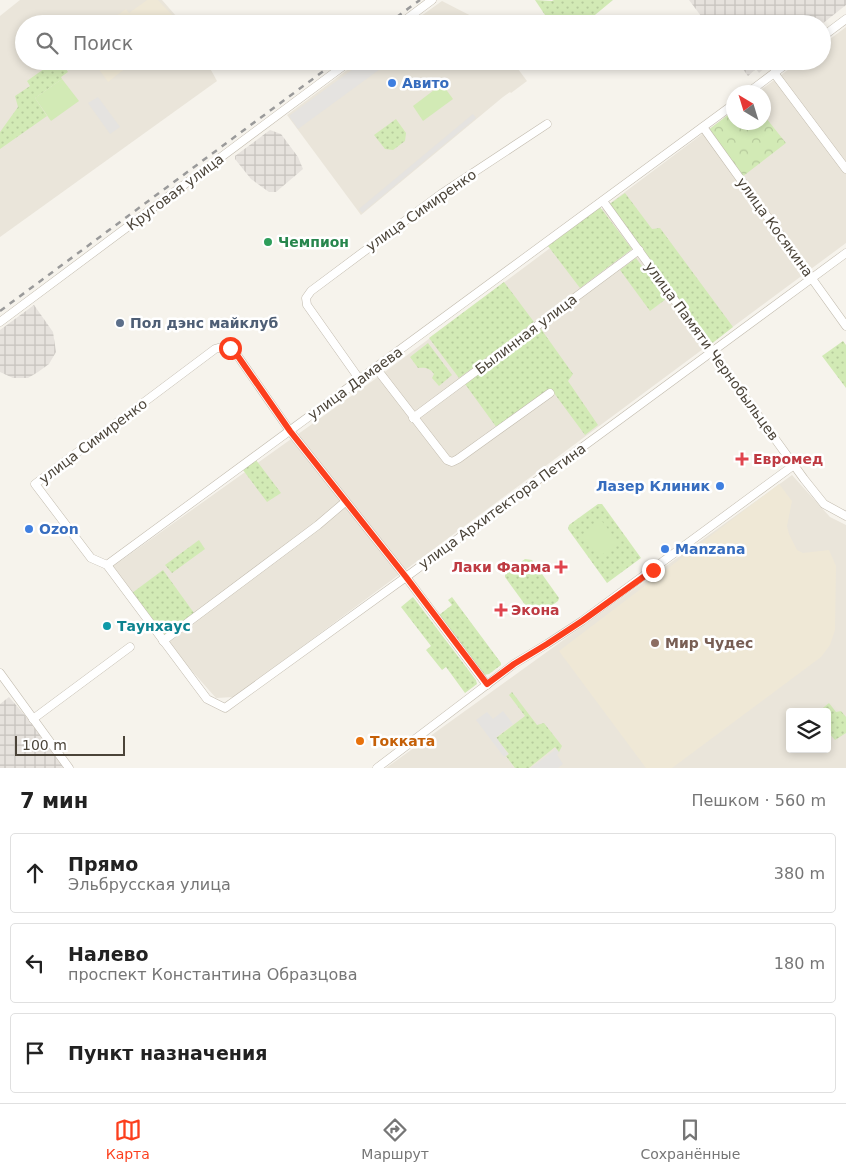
<!DOCTYPE html>
<html lang="ru">
<meta charset="utf-8">
<style>
:root{--surface:#fff;--page:#f2f2f2;--text:#222;--muted:#767676;--line:#e0e0e0;--accent:#fc3f1d}
body{margin:0;font-family:"DejaVu Sans",sans-serif;background:var(--page);color:var(--text)}
.controls{position:absolute;right:15px;bottom:15px;display:grid;overflow:hidden;border-radius:5px;box-shadow:0 2px 8px #0003}
.controls button{width:45px;height:45px;display:grid;place-items:center;padding:0;border:0;border-bottom:1px solid var(--line);background:var(--surface);color:var(--text);font:25px sans-serif}
.compass{position:absolute;left:726px;top:85px;width:45px;height:45px;border-radius:50%;background:var(--surface);box-shadow:0 2px 8px #0003;rotate:322deg}
.scale{position:absolute;left:15px;bottom:12px;width:110px;box-sizing:border-box;padding-left:5px;border:2px solid #4b4439;border-top:0;font-size:14px;line-height:18px;white-space:nowrap;color:#4b4439;-webkit-text-stroke:4px #fff;paint-order:stroke}
.stop{position:absolute;width:15px;height:15px;margin:-11px;border:4px solid #fc3f1d;border-radius:50%;background:#fff}
.stop.end{background:#fc3f1d;border-color:#fff;box-shadow:0 1px 5px #0008}
.list{margin:0;padding:0;list-style:none}
h2{display:flex;justify-content:space-between;align-items:center;height:65px;margin:0;padding:0 20px;font-size:21px}
h2 small{font-size:16px;font-weight:400;color:var(--muted)}
.list li{display:grid;grid-template-columns:32px 1fr auto;gap:15px;align-items:center;box-sizing:border-box;height:80px;margin:0 10px 10px;padding:0 10px;border:1px solid var(--line);border-radius:5px}
.list b{display:block;font-size:19px;white-space:nowrap}
.list p{margin:0;font-size:16px;white-space:nowrap;color:var(--muted)}
.list em{font-size:16px;font-style:normal;color:var(--muted)}
.icon{flex:none;width:28px;height:28px;fill:none;stroke:currentColor;stroke-width:2;stroke-linecap:round;stroke-linejoin:round}
.map{position:relative;flex:none;width:846px;height:768px;overflow:hidden}
.search{position:absolute;background:var(--surface);box-shadow:0 2px 8px #0003;left:15px;right:15px;top:15px;height:55px;display:flex;align-items:center;gap:12px;box-sizing:border-box;padding:0 18px;border-radius:28px;color:var(--muted);font-size:19px}
.sheet{height:335px;background:var(--surface)}
nav{display:flex;justify-content:space-around;align-items:center;box-sizing:border-box;height:70px;border-top:1px solid var(--line);background:var(--surface);font-size:14px;color:var(--muted)}
nav a{display:grid;justify-items:center;gap:2px}
nav .on{color:var(--accent)}
.map>svg:first-child{display:block}
.residential{fill:#eae5da;fill-rule:evenodd}
.industrial{fill:url(#industrial-grid)}
.education{fill:#efe8d6}
.grass{fill:url(#grass-dots)}
.forest{fill:url(#forest-crowns)}
.garden{fill:#d2eab5}
.parking{fill:#e5e3e0}
.lines{fill:none;stroke-linecap:round;stroke-linejoin:round}
.minor-casing{stroke:#c2bbae;stroke-width:9}
.minor{stroke:#fff;stroke-width:8}
.rail{stroke:#9a9a9a;stroke-width:2.5;stroke-dasharray:6 6;stroke-linecap:butt}
.route{stroke:#fc3f1d;stroke-width:6}
.shop-dot{fill:#3f7fe0;stroke:#fff;stroke-width:2}
.leisure-dot{fill:#2e9e5b;stroke:#fff;stroke-width:2}
.service-dot{fill:#5c6f8a;stroke:#fff;stroke-width:2}
.health-dot{fill:#e0444e;stroke:#fff;stroke-width:2}
.culture-dot{fill:#0f9aa8;stroke:#fff;stroke-width:2}
.education-dot{fill:#8d6e63;stroke:#fff;stroke-width:2}
.food-dot{fill:#e8710a;stroke:#fff;stroke-width:2}
.labels{text-anchor:middle;stroke-width:5;stroke-linejoin:round;paint-order:stroke}
.shop-label{font-size:14px;font-weight:bold;fill:#366cbe;stroke:#fff;text-anchor:start}
.street-label{font-size:14px;fill:#4b4439;stroke:#fff}
.leisure-label{font-size:14px;font-weight:bold;fill:#27864d;stroke:#fff;text-anchor:start}
.service-label{font-size:14px;font-weight:bold;fill:#4e5e75;stroke:#fff;text-anchor:start}
.health-label{font-size:14px;font-weight:bold;fill:#be3a42;stroke:#fff;text-anchor:start}
.culture-label{font-size:14px;font-weight:bold;fill:#0d838f;stroke:#fff;text-anchor:start}
.education-label{font-size:14px;font-weight:bold;fill:#785e54;stroke:#fff;text-anchor:start}
.food-label{font-size:14px;font-weight:bold;fill:#c56008;stroke:#fff;text-anchor:start}
</style>
<div class="map">
<svg width="846" height="768" viewBox="0 0 846 768">
<defs>
<pattern id="industrial-grid" width="8" height="8" patternUnits="userSpaceOnUse" patternTransform="scale(1.25)"><rect width="8" height="8" fill="#e6e2dd"/><path d="M0 4h8M4 0v8" fill="none" stroke="#c7c3be"/></pattern>
<pattern id="grass-dots" width="8" height="8" patternUnits="userSpaceOnUse" patternTransform="scale(1.25)"><rect width="8" height="8" fill="#d2eab5"/><path d="M2 2h.1M6 6h.1" fill="none" stroke="#b6ca9c" stroke-width="1.8" stroke-linecap="round"/></pattern>
<pattern id="forest-crowns" width="20" height="18" patternUnits="userSpaceOnUse" patternTransform="scale(1.25)"><rect width="20" height="18" fill="#d2eab5"/><path d="M2 6a3 3 0 1 1 6 0M12 15a3 3 0 1 1 6 0" fill="none" stroke="#b6ca9c"/></pattern>
</defs>
<rect width="100%" height="100%" fill="#f6f3ec"/>
<g class="residential">
<path d="M 20,0 L 162,0 L 183,24 L 24,24 L 24,61 L 206,61 L 217,81 L 0,237 L 0,16 Z"/>
<path d="M 442,1 L 481,21 L 484,24 L 410,24 Z"/>
<path d="M 846,27 L 846,243 L 234,697 L 216,698 L 168,644 L 112,567 L 378,377 L 733,111 L 734,122 L 764,122 L 764,92 L 758,92 L 800,61 L 822,61 L 822,45 Z"/>
<path d="M 359,61 L 512,61 L 527,81 L 511,93 L 510,92 L 503,97 L 361,215 L 287,115 Z"/>
<path d="M 792,475 L 830,517 L 846,525 L 846,768 L 386,768 ZM 790,712 L 827,712 L 827,749 L 790,749 Z"/>
</g>
<g class="industrial">
<path d="M 689,0 L 846,0 L 846,5 L 822,24 L 707,24 Z"/>
<path d="M 737,61 L 772,61 L 759,73 L 756,69 L 748,76 Z"/>
<path d="M 270,130 L 281,134 L 298,157 L 303,169 L 276,192 L 269,192 L 251,179 L 235,159 L 235,156 Z"/>
<path d="M 34,305 L 53,332 L 56,352 L 49,364 L 38,372 L 28,378 L 13,378 L 0,372 L 0,330 Z"/>
<path d="M 9,697 L 28,719 L 64,768 L 0,768 L 0,704 Z"/>
</g>
<g class="education">
<path d="M 147,0 L 158,0 L 181,24 L 105,24 L 126,9 L 129,13 Z"/>
<path d="M 93,61 L 143,61 L 137,63 L 132,63 L 108,82 Z"/>
<path d="M 779,484 L 792,501 L 787,526 L 789,534 L 797,550 L 803,553 L 829,550 L 836,566 L 835,630 L 830,645 L 821,657 L 672,768 L 646,768 L 559,651 Z"/>
</g>
<g class="grass">
<path d="M 535,0 L 552,1 L 554,0 L 613,0 L 584,24 L 551,24 Z"/>
<path d="M 55,61 L 61,61 L 68,72 L 61,77 L 62,79 L 35,98 L 47,116 L 0,149 L 0,132 L 18,107 L 15,96 L 30,86 L 27,81 Z"/>
<path d="M 396,119 L 406,133 L 405,141 L 393,150 L 385,149 L 374,135 Z"/>
<path d="M 625,193 L 652,229 L 660,228 L 733,327 L 710,345 L 607,206 Z"/>
<path d="M 600,207 L 632,249 L 580,288 L 548,246 Z"/>
<path d="M 636,258 L 666,299 L 650,311 L 620,270 Z"/>
<path d="M 504,282 L 534,322 L 459,378 L 429,338 Z"/>
<path d="M 541,329 L 573,374 L 568,381 L 598,425 L 585,435 L 551,389 L 497,428 L 465,384 Z"/>
<path d="M 843,341 L 846,345 L 846,388 L 822,356 Z"/>
<path d="M 428,343 L 452,375 L 439,386 L 432,378 L 434,374 C 430,368 425,367 418,368 L 410,357 Z"/>
<path d="M 256,460 L 281,493 L 267,502 L 243,470 Z"/>
<path d="M 598,504 L 602,504 L 641,558 L 607,583 L 568,529 L 569,525 Z"/>
<path d="M 199,540 L 205,549 L 172,573 L 165,565 Z"/>
<path d="M 525,559 L 532,560 L 559,598 L 558,601 L 536,617 L 534,617 L 505,577 L 505,574 Z"/>
<path d="M 163,570 L 194,613 L 163,636 L 132,593 Z"/>
<path d="M 413,597 L 476,680 L 477,684 L 465,693 L 446,667 L 442,670 L 426,650 L 431,646 L 401,607 Z"/>
<path d="M 452,597 L 501,663 L 501,665 L 489,674 L 484,675 L 439,615 L 452,605 L 448,600 Z"/>
<path d="M 512,692 L 537,725 L 544,723 L 562,746 L 559,752 L 555,747 L 529,768 L 515,768 L 506,756 L 509,754 L 496,738 L 525,716 L 509,695 Z"/>
<path d="M 829,703 L 836,712 L 841,711 L 846,717 L 846,733 L 835,740 L 827,731 L 827,712 L 819,711 Z"/>
</g>
<path class="forest" d="M 733,111 L 734,122 L 747,123 L 752,129 L 760,123 L 764,122 L 764,120 L 766,118 L 786,143 L 742,177 L 707,131 Z"/>
<g class="garden">
<path d="M 62,79 L 79,101 L 51,121 L 35,98 Z"/>
<path d="M 442,84 L 453,99 L 423,121 L 413,106 Z"/>
<path d="M 601,520 L 618,542 L 599,557 L 582,535 Z"/>
</g>
<g class="parking">
<path d="M 364,61 L 391,61 L 298,129 L 289,116 Z"/>
<path d="M 98,97 L 120,127 L 110,134 L 88,103 Z"/>
<path d="M 473,114 L 476,118 L 362,213 L 359,209 Z"/>
<path d="M 503,711 L 513,724 L 496,737 L 508,754 L 504,757 L 476,720 L 487,712 L 493,719 Z"/>
<path d="M 556,749 L 559,753 L 557,755 L 563,764 L 558,768 L 531,768 Z"/>
</g>
<g class="lines">
<defs>
<g id="minor">
<path d="M 400,24 L 432,0"/>
<path d="M 822,37 L 846,19"/>
<path d="M 774,73 L 846,169"/>
<path d="M 749,92 L 790,61"/>
<path d="M 703,127 L 846,326"/>
<path d="M 603,201 L 804,479 L 824,504 L 846,516"/>
<path d="M 0,322 L 350,61"/>
<path d="M 376,368 L 447,460 L 452,462 L 458,459 L 550,393"/>
<path d="M 360,380 L 307,305 L 306,298 L 311,291 L 441,194 L 547,124"/>
<path d="M 413,418 L 639,250"/>
<path d="M 107,565 L 734,104"/>
<path d="M 163,641 L 318,525 L 345,502"/>
<path d="M 0,673 L 69,768"/>
<path d="M 487,685 L 406,577 L 290,431 L 235,352 C 228,346 224,346 215,349 L 35,484 L 91,558 L 107,565 L 207,699 L 225,708 L 406,577 L 846,253"/>
<path d="M 33,719 L 130,647"/>
<path d="M 377,768 L 514,664 L 547,644 L 582,621 L 794,465"/>
</g>
</defs>
<use href="#minor" class="minor-casing"/>
<use href="#minor" class="minor"/>
<g class="rail">
<path d="M 387,24 L 420,0"/>
<path d="M 0,311 L 337,61"/>
</g>
</g>
<g class="lines">
<path class="route" d="M 230,348 L 235,352 L 290,431 L 406,577 L 487,684 L 514,664 L 547,644 L 582,621 L 653,570"/>
</g>
<g class="shop-dot">
<circle cx="392" cy="83" r="5"/>
<circle cx="720" cy="486" r="5"/>
<circle cx="29" cy="529" r="5"/>
<circle cx="665" cy="549" r="5"/>
</g>
<circle class="leisure-dot" cx="268" cy="242" r="5"/>
<circle class="service-dot" cx="120" cy="323" r="5"/>
<g class="health-dot">
<path d="M739.5 451.5h5v5h5v5h-5v5h-5v-5h-5v-5h5z"/>
<path d="M558.5 559.5h5v5h5v5h-5v5h-5v-5h-5v-5h5z"/>
<path d="M498.5 602.5h5v5h5v5h-5v5h-5v-5h-5v-5h5z"/>
</g>
<circle class="culture-dot" cx="107" cy="626" r="5"/>
<circle class="education-dot" cx="655" cy="643" r="5"/>
<circle class="food-dot" cx="360" cy="741" r="5"/>
<g class="labels">
<g class="shop-label">
<text x="402" y="88">Авито</text>
<text x="710" y="491" text-anchor="end">Лазер Клиник</text>
<text x="39" y="534">Ozon</text>
<text x="675" y="554">Manzana</text>
</g>
<g class="street-label">
<text transform="translate(175 192) rotate(-37)" y="5">Круговая улица</text>
<text transform="translate(421 210) rotate(-35)" y="5">улица Симиренко</text>
<text transform="translate(775 227) rotate(54)" y="5">улица Косякина</text>
<text transform="translate(526 334) rotate(-37)" y="5">Былинная улица</text>
<text transform="translate(712 351) rotate(54)" y="5">улица Памяти Чернобыльцев</text>
<text transform="translate(355 383) rotate(-36)" y="5">улица Дамаева</text>
<text transform="translate(93 441) rotate(-37)" y="5">улица Симиренко</text>
<text transform="translate(502 506) rotate(-36)" y="5">улица Архитектора Петина</text>
</g>
<g class="leisure-label">
<text x="278" y="247">Чемпион</text>
</g>
<g class="service-label">
<text x="130" y="328">Пол дэнс майклуб</text>
</g>
<g class="health-label">
<text x="753" y="464">Евромед</text>
<text x="551" y="572" text-anchor="end">Лаки Фарма</text>
<text x="511" y="615">Экона</text>
</g>
<g class="culture-label">
<text x="117" y="631">Таунхаус</text>
</g>
<g class="education-label">
<text x="665" y="648">Мир Чудес</text>
</g>
<g class="food-label">
<text x="370" y="746">Токката</text>
</g>
</g>
</svg>
<div class="controls">
<button><svg class="icon" aria-label="layers" viewBox="0 0 24 24"><path d="M12 4l9 5-9 5-9-5zM3 14l9 5 9-5"/></svg></button>
</div>
<svg class="compass" viewBox="-18 -18 36 36"><path d="M0-13l5 13h-10z" fill="#e53935"/><path d="M0 13l5-13h-10z" fill="#767676"/></svg>
<div class="scale">100 m</div>
<div class="stop" style="left:230px;top:348px"></div>
<div class="stop end" style="left:653px;top:570px"></div>
<div class="search"><svg class="icon" aria-label="search" viewBox="0 0 24 24"><circle cx="10" cy="10" r="6"/><path d="M15 15l6 6"/></svg>Поиск</div>
</div>
<section class="sheet">
<h2>7 мин<small>Пешком · 560 m</small></h2>
<ul class="list">
<li><svg class="icon" aria-label="ahead" viewBox="0 0 24 24"><path d="M12 20V5M6 11l6-6 6 6"/></svg><div><b>Прямо</b><p>Эльбрусская улица</p></div><em>380 m</em></li>
<li><svg class="icon" aria-label="left" viewBox="0 0 24 24"><path d="M17 20v-9H6M10 6l-5 5 5 5"/></svg><div><b>Налево</b><p>проспект Константина Образцова</p></div><em>180 m</em></li>
<li><svg class="icon" aria-label="arrive" viewBox="0 0 24 24"><path d="M6 21V4h12l-3 4 3 4H6"/></svg><div><b>Пункт назначения</b></div></li>
</ul>
</section>
<nav>
<a class="on"><svg class="icon" aria-label="map" viewBox="0 0 24 24"><path d="M3 6l6-2 6 2 6-2v14l-6 2-6-2-6 2zM9 4v14M15 6v14"/></svg>Карта</a>
<a><svg class="icon" aria-label="directions" viewBox="0 0 24 24"><path d="M12 3l9 9-9 9-9-9zM9 14v-3h6M13 9l2 2-2 2"/></svg>Маршрут</a>
<a><svg class="icon" aria-label="saved" viewBox="0 0 24 24"><path d="M7 4h10v16l-5-4-5 4z"/></svg>Сохранённые</a>
</nav>
